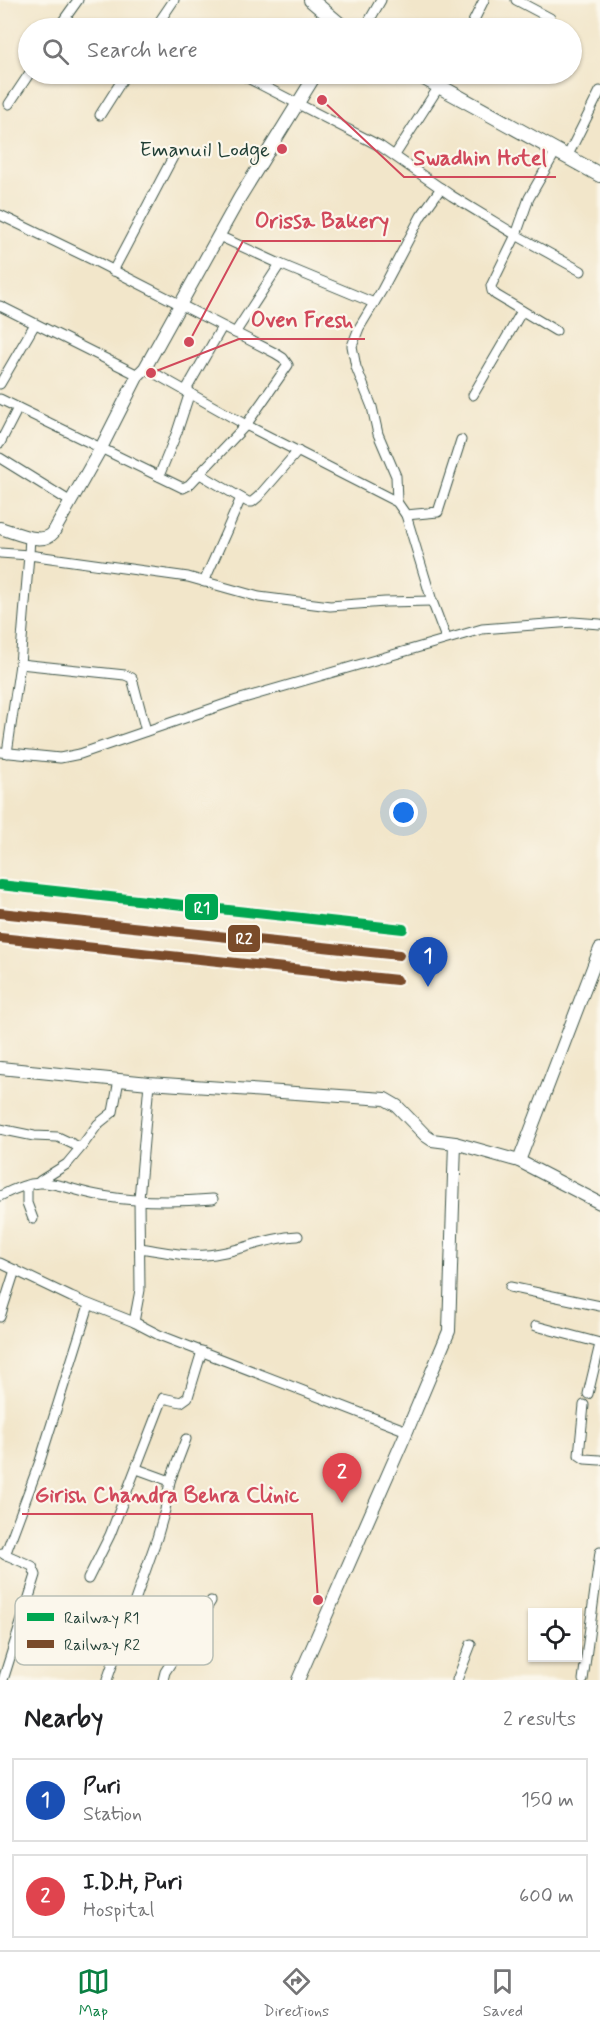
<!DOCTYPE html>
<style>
:root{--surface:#fff;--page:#f2f2f2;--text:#202124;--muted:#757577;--line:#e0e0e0;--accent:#0b8043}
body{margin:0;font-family:Mynerve,sans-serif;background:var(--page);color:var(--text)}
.controls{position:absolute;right:18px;bottom:18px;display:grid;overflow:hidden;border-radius:0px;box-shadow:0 2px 4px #0004}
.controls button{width:54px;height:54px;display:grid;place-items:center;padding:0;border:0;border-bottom:2px solid var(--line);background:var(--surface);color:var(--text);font:30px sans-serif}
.you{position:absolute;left:404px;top:813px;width:21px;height:21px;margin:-15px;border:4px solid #fff;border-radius:50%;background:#1a73e8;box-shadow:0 0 0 9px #1a73e833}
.badge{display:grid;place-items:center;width:39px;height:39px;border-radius:50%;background:var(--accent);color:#fff;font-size:20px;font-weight:700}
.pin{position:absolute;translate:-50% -50px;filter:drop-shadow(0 2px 3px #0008)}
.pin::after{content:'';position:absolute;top:32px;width:21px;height:18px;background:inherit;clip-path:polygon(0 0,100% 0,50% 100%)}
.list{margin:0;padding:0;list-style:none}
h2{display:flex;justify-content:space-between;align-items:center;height:78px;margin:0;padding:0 24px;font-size:26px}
h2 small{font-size:20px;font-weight:400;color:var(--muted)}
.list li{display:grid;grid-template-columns:39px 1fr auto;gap:18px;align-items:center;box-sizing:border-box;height:84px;margin:0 12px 12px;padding:0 12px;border:2px solid var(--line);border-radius:0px}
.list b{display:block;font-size:22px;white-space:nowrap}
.list p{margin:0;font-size:20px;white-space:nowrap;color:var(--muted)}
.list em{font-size:20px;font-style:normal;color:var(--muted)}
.icon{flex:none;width:33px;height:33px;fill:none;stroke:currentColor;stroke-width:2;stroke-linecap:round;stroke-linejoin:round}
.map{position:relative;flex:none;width:600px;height:1680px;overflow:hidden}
.search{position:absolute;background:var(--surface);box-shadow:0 2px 4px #0004;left:18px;right:18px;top:18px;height:66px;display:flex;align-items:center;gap:15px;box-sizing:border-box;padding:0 21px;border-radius:33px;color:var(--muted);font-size:22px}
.sheet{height:270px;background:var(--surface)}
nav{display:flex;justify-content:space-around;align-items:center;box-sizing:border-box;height:84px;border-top:2px solid var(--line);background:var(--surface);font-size:16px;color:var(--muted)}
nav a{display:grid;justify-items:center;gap:3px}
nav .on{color:var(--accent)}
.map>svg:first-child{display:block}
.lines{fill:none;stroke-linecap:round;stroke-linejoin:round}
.minor-casing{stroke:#3f564a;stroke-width:11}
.major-casing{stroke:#3f564a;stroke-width:14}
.highway-casing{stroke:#3f564a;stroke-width:16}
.minor{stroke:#fff;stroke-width:9}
.major{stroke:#fff;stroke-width:12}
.highway{stroke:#fff;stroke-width:14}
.rail-1-casing{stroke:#fbf7ec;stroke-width:15}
.rail-2-casing{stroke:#fbf7ec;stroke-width:15}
.rail-1{stroke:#00a651;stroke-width:10}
.rail-2{stroke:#7a4b2a;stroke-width:10}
.poi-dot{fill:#d1495b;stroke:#fbf7ec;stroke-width:2}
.labels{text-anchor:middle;stroke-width:4.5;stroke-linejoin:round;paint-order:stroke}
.poi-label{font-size:21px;fill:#1f3d34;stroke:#fbf7ec;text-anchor:end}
.key{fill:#fbf7ec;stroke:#b9bfb5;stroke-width:1.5}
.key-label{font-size:16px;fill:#1f3d34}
.leader{fill:none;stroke:#d1495b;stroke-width:2}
.callout-dot{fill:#d1495b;stroke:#fbf7ec;stroke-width:2}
.callout-label{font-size:22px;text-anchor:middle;font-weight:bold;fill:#d1495b;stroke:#fbf7ec;stroke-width:4.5;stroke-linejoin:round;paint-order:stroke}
.line-badge{stroke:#fbf7ec;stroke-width:2}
.badge-label{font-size:16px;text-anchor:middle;font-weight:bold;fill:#fff}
</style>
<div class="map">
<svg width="600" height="1680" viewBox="0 0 600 1680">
<rect width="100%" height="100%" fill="#fbf7ec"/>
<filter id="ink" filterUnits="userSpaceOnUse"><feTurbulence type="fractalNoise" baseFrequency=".0167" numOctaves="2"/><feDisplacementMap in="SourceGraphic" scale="12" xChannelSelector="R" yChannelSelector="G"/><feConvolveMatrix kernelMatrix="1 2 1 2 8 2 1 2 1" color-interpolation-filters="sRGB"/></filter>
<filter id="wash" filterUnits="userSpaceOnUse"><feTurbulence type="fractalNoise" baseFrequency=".008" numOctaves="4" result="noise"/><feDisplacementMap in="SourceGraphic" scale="24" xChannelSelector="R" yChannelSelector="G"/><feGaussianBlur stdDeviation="1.35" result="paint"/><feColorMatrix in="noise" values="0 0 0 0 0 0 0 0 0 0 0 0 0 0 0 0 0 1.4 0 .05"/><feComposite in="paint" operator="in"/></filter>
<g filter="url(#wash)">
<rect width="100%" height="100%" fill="#f2e6ca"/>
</g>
<g filter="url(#ink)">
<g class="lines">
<defs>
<g id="minor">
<path d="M 516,0 L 550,18"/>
<path d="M 58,28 L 78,0"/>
<path d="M 155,28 L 174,0"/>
<path d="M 365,28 L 381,0"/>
<path d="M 470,28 L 484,0"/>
<path d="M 240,74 L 380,146 L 452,196 L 516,235 L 581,271"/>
<path d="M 9,104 L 29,74"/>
<path d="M 100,115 L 126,74"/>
<path d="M 556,151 L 529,198 L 516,235 L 491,286 L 492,291 L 496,295 L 556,331"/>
<path d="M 395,155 L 447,74"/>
<path d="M 567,157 L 600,91"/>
<path d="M 0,215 L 95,261 L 275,353 L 283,358 L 288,365 L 246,425 L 189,485 L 183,488 L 0,399"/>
<path d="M 219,236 L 280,264 L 374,303"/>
<path d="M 113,271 L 173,157"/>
<path d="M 0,306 L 138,375"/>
<path d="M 235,333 L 280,264"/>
<path d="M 145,368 L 246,425 L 397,502 L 406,515 L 432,601 L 446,638"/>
<path d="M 0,384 L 35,324"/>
<path d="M 186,390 L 222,327"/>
<path d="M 473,395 L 522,311"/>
<path d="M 0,443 L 18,408"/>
<path d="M 0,458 L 71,502"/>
<path d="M 200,474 L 248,502 L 252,502 L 258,497 L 298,451"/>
<path d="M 159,476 L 177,432 L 190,392"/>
<path d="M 397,502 L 396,476 L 378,434 L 372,407 L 356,367 L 352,346 L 359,328 L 382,290 L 421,216 L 441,188"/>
<path d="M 406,515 L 438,512 L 461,440"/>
<path d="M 30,536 L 29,555 L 188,577 L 259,597 L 330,606 L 385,602 L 432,601"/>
<path d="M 0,553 L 29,555 L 20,664 L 7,753"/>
<path d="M 204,582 L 241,498"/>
<path d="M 20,664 L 125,675 L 132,678 L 146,731"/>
<path d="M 0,752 L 60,758 L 80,754 L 237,700 L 482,629 L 573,622 L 600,624"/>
<path d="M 0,1129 L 34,1136 L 58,1137 L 77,1146 L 82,1146 L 98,1124 L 113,1112 L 119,1080"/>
<path d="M 40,1181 L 67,1164 L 82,1146"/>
<path d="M 27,1185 L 27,1203 L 33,1219"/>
<path d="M 0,1196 C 47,1171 56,1188 102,1196 C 137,1202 177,1202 213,1199"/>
<path d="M 140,1248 C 161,1251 185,1257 206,1255 C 238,1253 266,1237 298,1236"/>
<path d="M 0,1263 L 71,1297 L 134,1322 L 159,1335 L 407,1431"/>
<path d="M 510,1287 L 600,1306"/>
<path d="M 0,1317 L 15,1270"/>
<path d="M 134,1322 L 140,1290 L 139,1199 L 149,1083"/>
<path d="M 536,1326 L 600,1343"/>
<path d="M 588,1394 L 600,1344"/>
<path d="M 584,1405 L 579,1455 L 585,1459 L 600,1460"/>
<path d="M 137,1469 L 170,1481"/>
<path d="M 2,1553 L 32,1566 L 36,1575 L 3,1680"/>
<path d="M 5,1555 L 40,1461 L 89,1305"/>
<path d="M 88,1579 L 110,1535 L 163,1398 L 181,1402 L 188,1397 L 202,1351"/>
<path d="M 107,1680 L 157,1538 L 165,1510 L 170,1481 L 186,1439"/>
<path d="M 163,1680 L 165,1672 L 211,1601"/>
<path d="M 457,1680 L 471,1644"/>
<path d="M 583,1680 L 600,1552"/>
</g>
<g id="major">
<path d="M 0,528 C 15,532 42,546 53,533 L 101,448 L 138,375 L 145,368 L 240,197 L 316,74"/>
<path d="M 0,1068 L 149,1083 L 385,1099 L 397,1106 L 426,1136 L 432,1140 L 455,1143 L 519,1161 L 600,1203"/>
<path d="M 519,1161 L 600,949"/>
<path d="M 298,1680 L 407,1431 L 449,1331 L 455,1143"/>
</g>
<g id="highway">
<path d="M 311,0 L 344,28"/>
<path d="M 417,74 L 600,175"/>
</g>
</defs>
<use href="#minor" class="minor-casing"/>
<use href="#major" class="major-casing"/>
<use href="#highway" class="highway-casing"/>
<use href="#minor" class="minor"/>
<use href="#major" class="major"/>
<use href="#highway" class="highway"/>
<defs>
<path id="rail-1" d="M 0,885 L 403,929"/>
<g id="rail-2">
<path d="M 0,913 L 399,955"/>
<path d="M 0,938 L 397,980"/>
</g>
</defs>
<use href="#rail-1" class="rail-1-casing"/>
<use href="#rail-2" class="rail-2-casing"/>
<use href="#rail-1" class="rail-1"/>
<use href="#rail-2" class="rail-2"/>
</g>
</g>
<circle class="poi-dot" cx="282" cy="149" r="6"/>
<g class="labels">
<g class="poi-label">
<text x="270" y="156">Emanuil Lodge</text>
</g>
</g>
<rect x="15" y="1596" width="198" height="69" rx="9" class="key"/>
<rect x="27" y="1613" width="27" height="8" fill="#00a651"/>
<rect x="27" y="1640" width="27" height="8" fill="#7a4b2a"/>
<g class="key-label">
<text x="64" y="1623">Railway R1</text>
<text x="64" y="1650">Railway R2</text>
</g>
<path class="leader" d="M322 100L404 177H556M189 342L243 241H401M151 373L239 339H365M318 1600L312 1514H22"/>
<g class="callout-dot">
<circle cx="322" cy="100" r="6"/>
<circle cx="189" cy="342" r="6"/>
<circle cx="151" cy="373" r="6"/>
<circle cx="318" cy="1600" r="6"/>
</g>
<g class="callout-label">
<text x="480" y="165">Swadhin Hotel</text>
<text x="322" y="228">Orissa Bakery</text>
<text x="302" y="327">Oven Fresh</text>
<text x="167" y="1502">Girish Chandra Behra Clinic</text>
</g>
<g class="line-badge">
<rect x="184" y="893" width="35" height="28" rx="6" fill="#00a651"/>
<rect x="227" y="924" width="34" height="29" rx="6" fill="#7a4b2a"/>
</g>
<g class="badge-label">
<text x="202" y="913">R1</text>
<text x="244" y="944">R2</text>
</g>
</svg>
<div class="controls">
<button><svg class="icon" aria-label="locate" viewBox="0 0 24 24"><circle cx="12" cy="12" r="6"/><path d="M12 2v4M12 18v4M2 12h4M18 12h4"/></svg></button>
</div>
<div class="you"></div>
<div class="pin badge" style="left:428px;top:987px;background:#1a4fb4">1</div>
<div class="pin badge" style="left:342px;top:1503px;background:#e0444e">2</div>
<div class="search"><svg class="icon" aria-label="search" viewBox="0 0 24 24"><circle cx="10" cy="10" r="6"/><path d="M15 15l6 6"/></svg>Search here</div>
</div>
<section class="sheet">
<h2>Nearby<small>2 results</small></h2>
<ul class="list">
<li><span class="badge" style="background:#1a4fb4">1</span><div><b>Puri</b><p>Station</p></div><em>150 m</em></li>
<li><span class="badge" style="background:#e0444e">2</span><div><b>I.D.H, Puri</b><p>Hospital</p></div><em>600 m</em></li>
</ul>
</section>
<nav>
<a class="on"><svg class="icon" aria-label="map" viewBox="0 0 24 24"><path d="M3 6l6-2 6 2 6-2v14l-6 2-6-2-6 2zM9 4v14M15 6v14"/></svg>Map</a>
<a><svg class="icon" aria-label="directions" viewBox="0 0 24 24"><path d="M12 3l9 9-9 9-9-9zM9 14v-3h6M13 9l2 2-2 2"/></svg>Directions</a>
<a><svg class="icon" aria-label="saved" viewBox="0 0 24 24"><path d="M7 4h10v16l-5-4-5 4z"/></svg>Saved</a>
</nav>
